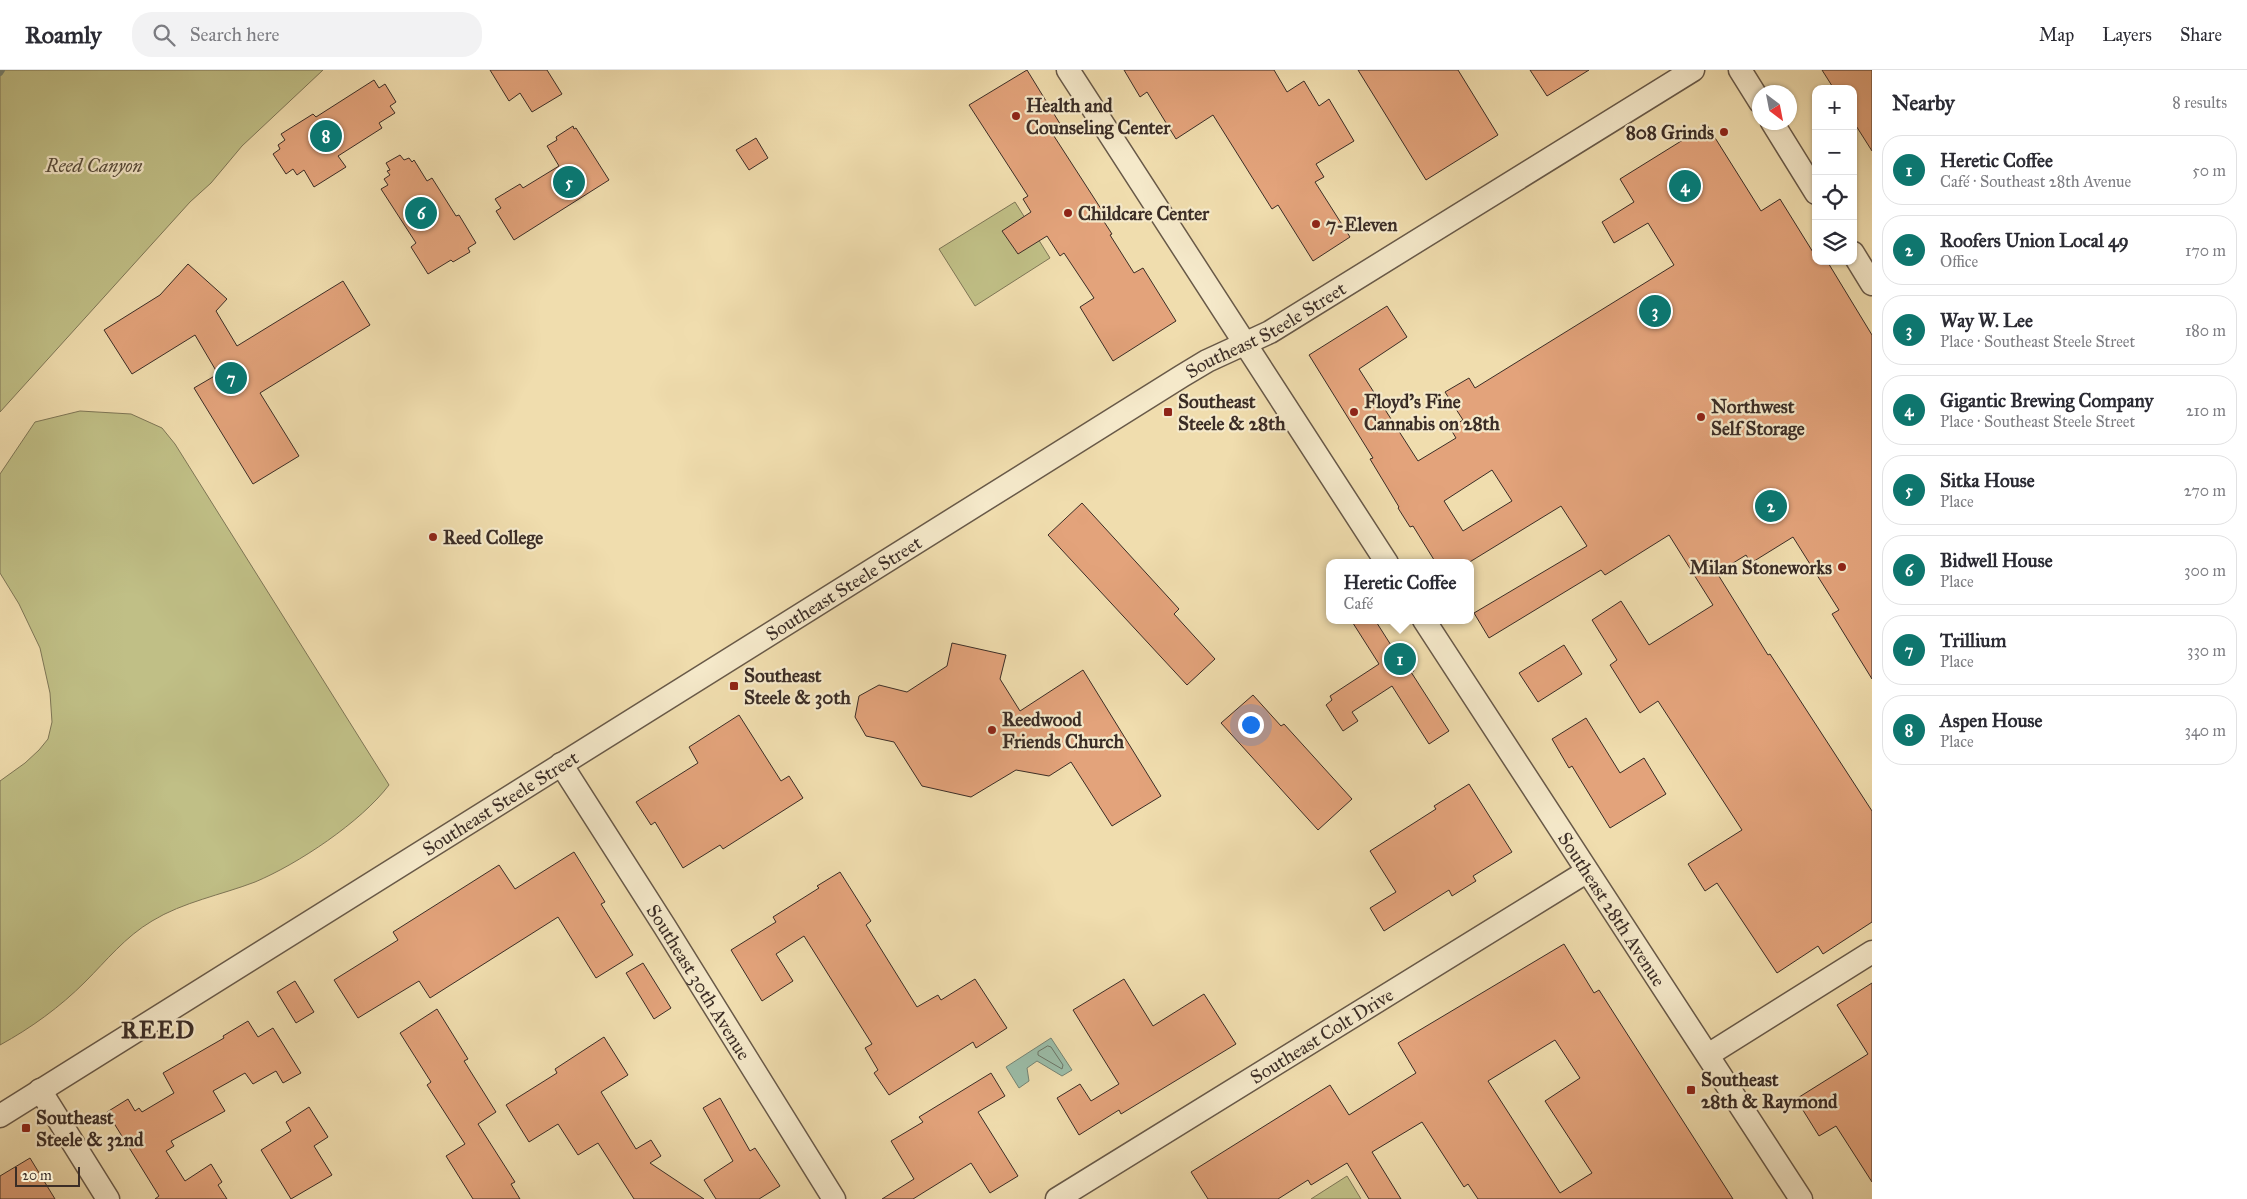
<!DOCTYPE html>
<meta charset="utf-8">
<style>
:root{--surface:#fff;--page:#f2f2f3;--text:#2b2b33;--muted:#7c7c81;--line:#e1e1e2;--accent:#0f766e}
body{margin:0;font-family:"IM FELL Great Primer",serif;background:var(--page);color:var(--text)}
.controls{position:absolute;right:15px;top:15px;display:grid;overflow:hidden;border-radius:10px;box-shadow:0 1px 4px #0004}
.controls button{width:45px;height:45px;display:grid;place-items:center;padding:0;border:0;border-bottom:1px solid var(--line);background:var(--surface);color:var(--text);font:25px sans-serif}
.compass{position:absolute;left:1752px;top:15px;width:45px;height:45px;border-radius:50%;background:var(--surface);box-shadow:0 1px 4px #0004;rotate:148deg}
.scale{position:absolute;left:15px;bottom:12px;width:65px;box-sizing:border-box;padding-left:5px;border:2px solid #3b2d26;border-top:0;font-size:14px;line-height:18px;white-space:nowrap;color:#3b2d26;-webkit-text-stroke:4px #f5e9ca;paint-order:stroke}
.you{position:absolute;left:1250px;top:654px;width:18px;height:18px;margin:-12px;border:4px solid #fff;border-radius:50%;background:#1a73e8;box-shadow:0 0 0 8px #1a73e833}
.badge{display:grid;place-items:center;width:32px;height:32px;border-radius:50%;background:var(--accent);color:#fff;font-size:16px;font-weight:700}
.pin{position:absolute;translate:-50% -50%;border:2px solid #fff;box-shadow:0 1px 5px #0006}
.popup{position:absolute;left:1326px;top:489px;width:148px;height:65px;box-sizing:border-box;display:grid;place-content:center;border-radius:10px;background:var(--surface);filter:drop-shadow(0 1px 4px #0005);font-size:16px;white-space:nowrap;color:var(--muted)}
.popup b{font-size:19px;color:var(--text)}
.popup::after{content:'';position:absolute;left:50%;top:100%;margin-left:-10px;border:10px solid transparent;border-top-color:var(--surface)}
.list{margin:0;padding:0;list-style:none}
h2{display:flex;justify-content:space-between;align-items:center;height:65px;margin:0;padding:0 20px;font-size:21px}
h2 small{font-size:16px;font-weight:400;color:var(--muted)}
.list li{display:grid;grid-template-columns:32px 1fr auto;gap:15px;align-items:center;box-sizing:border-box;height:70px;margin:0 10px 10px;padding:0 10px;border:1px solid var(--line);border-radius:20px}
.list b{display:block;font-size:19px;white-space:nowrap}
.list p{margin:0;font-size:16px;white-space:nowrap;color:var(--muted)}
.list em{font-size:16px;font-style:normal;color:var(--muted)}
.icon{flex:none;width:28px;height:28px;fill:none;stroke:currentColor;stroke-width:2;stroke-linecap:round;stroke-linejoin:round}
.map{position:relative;flex:none;width:1872px;height:1129px;overflow:hidden}
header{display:flex;align-items:center;gap:30px;box-sizing:border-box;height:70px;padding:0 25px;background:var(--surface);border-bottom:1px solid var(--line)}
header strong{font-size:24px}
nav{display:flex;gap:28px;margin-inline-start:auto;font-size:18px}
.search{width:350px;height:45px;background:var(--page);display:flex;align-items:center;gap:12px;box-sizing:border-box;padding:0 18px;border-radius:20px;color:var(--muted);font-size:19px}
main{display:flex}
aside{flex:1;background:var(--surface)}
.map>svg:first-child{display:block}
.green{fill:#c0bf86;stroke:#7e7656}
.water{fill:#9bbca7;stroke:#758373}
.lines{fill:none;stroke-linecap:round;stroke-linejoin:round}
.shore{stroke:#6b7466;stroke-width:1}
.stream{stroke:#758373;stroke-width:6}
.building{fill:#e3a37b;stroke:#3b2d26;fill-rule:evenodd}
.minor-casing{stroke:#685948;stroke-width:25}
.minor{stroke:#f5e9ca;stroke-width:22}
.poi-dot{fill:#8f2418;stroke:#f5e9ca;stroke-width:2}
.labels{text-anchor:middle;stroke-width:4.5;stroke-linejoin:round;paint-order:stroke}
.poi-label{font-size:19px;font-weight:bold;fill:#3b2d26;stroke:#f5e9ca;text-anchor:start}
.park-label{font-size:19px;font-style:italic;fill:#564a39;stroke:#f5e9ca}
.street-label{font-size:19px;fill:#3b2d26;stroke:#f5e9ca}
.district-label{font-size:24px;font-weight:bold;letter-spacing:1px;fill:#3b2d26;stroke:#f5e9ca}
</style>
<header>
<strong>Roamly</strong>
<div class="search"><svg class="icon" aria-label="search" viewBox="0 0 24 24"><circle cx="10" cy="10" r="6"/><path d="M15 15l6 6"/></svg>Search here</div>
<nav><a>Map</a><a>Layers</a><a>Share</a></nav>
</header>
<main>
<div class="map">
<svg width="1872" height="1129" viewBox="0 0 1872 1129">
<rect width="100%" height="100%" fill="#f0ddae"/>
<filter id="stains"><feTurbulence type="fractalNoise" baseFrequency=".004" numOctaves="4"/><feColorMatrix values="0 0 0 0 .2 0 0 0 0 .09 0 0 0 0 .02 0 0 0 .5 -.17"/></filter>
<radialGradient id="worn" r=".72"><stop offset=".6" stop-color="#630" stop-opacity="0"/><stop offset="1" stop-color="#630" stop-opacity=".3"/></radialGradient>
<g class="green">
<path d="M 0,0 L 323,0 L 242,76 L 211,113 L 190,132 L 0,342 Z"/>
<path d="M 1015,132 L 1050,188 L 975,236 L 939,179 Z"/>
<path d="M 80,341 L 131,344 L 162,358 L 175,374 L 389,715 C 361,752 298,794 255,812 C 221,825 183,832 152,851 C 125,867 107,890 85,912 C 60,937 31,958 0,975 L 0,711 L 25,693 L 39,680 L 48,669 L 52,652 L 50,623 L 40,578 L 19,534 L 0,503 L 0,404 L 35,352 Z"/>
<path d="M 1347,1106 L 1361,1129 L 1311,1129 Z"/>
</g>
<path class="water" d="M 1051,968 L 1072,1000 L 1062,1006 L 1037,991 L 1027,998 L 1029,1011 L 1019,1018 L 1006,997 Z"/>
<g class="lines">
<path class="shore" d="M 1048,976 L 1051,977 L 1063,995 L 1062,999 L 1038,985 L 1038,982 Z"/>
<path class="stream" d="M 0,3 L 2,0"/>
</g>
<g class="building">
<path d="M 490,0 L 547,0 L 562,24 L 532,42 L 520,23 L 509,31 Z"/>
<path d="M 1027,0 L 1062,57 L 1052,63 L 1105,145 L 1101,147 L 1112,164 L 1110,165 L 1134,203 L 1143,198 L 1176,251 L 1113,291 L 1080,237 L 1094,228 L 1064,183 L 1060,186 L 1047,166 L 1018,184 L 1002,161 L 1031,142 L 1023,129 L 1028,126 L 969,35 Z"/>
<path d="M 1124,0 L 1274,0 L 1287,22 L 1304,11 L 1319,36 L 1329,29 L 1354,71 L 1316,94 L 1324,107 L 1315,112 L 1350,167 L 1313,191 L 1278,135 L 1272,139 L 1213,45 L 1176,69 L 1147,22 L 1140,27 Z"/>
<path d="M 1358,0 L 1458,0 L 1498,65 L 1426,110 Z"/>
<path d="M 1530,0 L 1589,0 L 1547,26 Z"/>
<path d="M 1822,0 L 1872,0 L 1872,81 L 1853,51 L 1853,19 L 1834,19 Z"/>
<path d="M 374,10 L 379,18 L 385,14 L 396,32 L 390,36 L 395,43 L 379,53 L 382,58 L 338,86 L 346,97 L 314,117 L 304,100 L 297,105 L 293,99 L 286,104 L 273,84 L 280,79 L 278,75 L 285,70 L 281,64 L 313,44 L 316,47 Z"/>
<path d="M 1707,55 L 1761,141 L 1780,129 L 1816,187 L 1816,191 L 1827,191 L 1872,265 L 1872,609 L 1832,544 L 1839,540 L 1793,467 L 1751,493 L 1746,485 L 1717,503 L 1768,585 L 1770,584 L 1872,741 L 1872,852 L 1823,884 L 1818,876 L 1777,903 L 1717,813 L 1705,821 L 1688,794 L 1742,760 L 1658,631 L 1640,643 L 1610,595 L 1617,590 L 1592,550 L 1621,531 L 1649,575 L 1713,535 L 1669,465 L 1605,505 L 1601,500 L 1489,568 L 1474,543 L 1587,476 L 1561,436 L 1468,493 L 1436,493 L 1413,456 L 1410,457 L 1398,438 L 1399,437 L 1370,389 L 1373,388 L 1309,285 L 1387,236 L 1407,267 L 1359,299 L 1418,391 L 1456,368 L 1450,358 L 1463,350 L 1445,322 L 1469,308 L 1475,318 L 1674,195 L 1648,153 L 1614,173 L 1602,152 L 1634,132 L 1620,109 ZM 1492,400 L 1512,431 L 1463,461 L 1444,431 Z"/>
<path d="M 573,56 L 574,59 L 576,58 L 609,110 L 514,170 L 496,141 L 501,138 L 495,129 L 520,114 L 523,118 L 559,96 L 547,76 L 557,70 L 556,67 Z"/>
<path d="M 756,68 L 768,88 L 749,100 L 736,80 Z"/>
<path d="M 400,85 L 404,90 L 409,88 L 412,92 L 414,90 L 427,111 L 432,108 L 456,146 L 459,145 L 476,173 L 468,178 L 470,182 L 453,192 L 451,190 L 428,204 L 411,177 L 416,173 L 381,119 L 388,115 L 384,109 L 390,105 L 387,101 L 390,100 L 386,93 Z"/>
<path d="M 188,194 L 227,229 L 216,241 L 237,276 L 343,211 L 370,255 L 260,323 L 299,386 L 253,414 L 194,318 L 218,304 L 195,265 L 132,304 L 104,260 L 160,225 Z"/>
<path d="M 1082,433 L 1179,539 L 1174,544 L 1215,589 L 1187,615 L 1048,465 Z"/>
<path d="M 1351,550 L 1375,550 L 1396,583 L 1401,580 L 1414,601 L 1411,602 L 1449,661 L 1429,674 L 1392,616 L 1352,642 L 1358,651 L 1343,661 L 1326,635 L 1332,630 L 1330,626 L 1379,594 Z"/>
<path d="M 952,573 L 1006,585 L 1000,609 L 1020,641 L 1083,600 L 1161,726 L 1112,756 L 1071,692 L 1049,706 L 1016,700 L 971,727 L 922,716 L 894,672 L 866,666 L 855,647 L 859,626 L 879,615 L 907,622 L 947,596 Z"/>
<path d="M 1564,575 L 1582,604 L 1538,632 L 1519,603 Z"/>
<path d="M 1253,625 L 1281,656 L 1284,654 L 1352,729 L 1318,760 L 1221,653 Z"/>
<path d="M 739,645 L 781,711 L 789,706 L 803,728 L 723,779 L 720,775 L 683,798 L 655,752 L 651,755 L 636,732 L 698,693 L 689,677 Z"/>
<path d="M 1586,648 L 1620,703 L 1644,688 L 1666,724 L 1610,758 L 1572,696 L 1569,698 L 1552,669 Z"/>
<path d="M 1469,714 L 1512,782 L 1473,806 L 1476,811 L 1452,826 L 1449,820 L 1384,861 L 1370,838 L 1396,822 L 1370,781 L 1436,739 L 1434,736 Z"/>
<path d="M 574,782 L 605,832 L 601,834 L 633,885 L 596,908 L 558,847 L 430,928 L 419,911 L 358,948 L 334,910 L 398,870 L 393,862 L 499,795 L 515,819 Z"/>
<path d="M 840,802 L 871,851 L 866,855 L 917,937 L 938,925 L 941,930 L 975,909 L 1007,958 L 976,978 L 973,972 L 889,1025 L 874,1003 L 878,1000 L 865,978 L 872,974 L 804,866 L 776,884 L 793,911 L 762,931 L 731,880 L 776,852 L 773,847 L 819,818 L 817,816 Z"/>
<path d="M 1564,874 L 1594,923 L 1599,920 L 1733,1129 L 1478,1129 L 1468,1114 L 1464,1117 L 1422,1052 L 1372,1082 L 1401,1129 L 1369,1129 L 1347,1093 L 1311,1115 L 1308,1110 L 1278,1129 L 1208,1129 L 1191,1102 L 1330,1015 L 1349,1045 L 1416,1003 L 1398,973 ZM 1555,970 L 1580,1008 L 1545,1031 L 1592,1103 L 1560,1123 L 1488,1011 Z"/>
<path d="M 643,893 L 671,938 L 654,949 L 626,903 Z"/>
<path d="M 1124,909 L 1153,956 L 1204,924 L 1236,974 L 1121,1044 L 1119,1040 L 1079,1065 L 1057,1028 L 1080,1014 L 1091,1031 L 1119,1014 L 1073,940 Z"/>
<path d="M 295,911 L 314,942 L 296,953 L 277,922 Z"/>
<path d="M 1872,913 L 1872,1112 L 1836,1056 L 1819,1066 L 1796,1029 L 1868,984 L 1837,935 Z"/>
<path d="M 437,939 L 468,989 L 464,991 L 496,1042 L 478,1054 L 515,1112 L 511,1114 L 520,1129 L 473,1129 L 446,1086 L 465,1074 L 427,1015 L 431,1012 L 400,963 Z"/>
<path d="M 248,951 L 258,967 L 273,958 L 301,1003 L 283,1013 L 276,1001 L 253,1014 L 245,1003 L 213,1021 L 225,1041 L 171,1071 L 174,1076 L 166,1081 L 185,1111 L 211,1094 L 222,1112 L 218,1115 L 227,1129 L 155,1129 L 159,1126 L 107,1042 L 128,1029 L 135,1041 L 139,1038 L 142,1042 L 174,1023 L 163,1003 L 224,968 L 223,966 Z"/>
<path d="M 604,967 L 628,1005 L 601,1022 L 636,1079 L 651,1070 L 661,1086 L 650,1093 L 704,1129 L 634,1129 L 598,1073 L 578,1085 L 558,1054 L 529,1072 L 506,1035 L 557,1003 L 555,999 Z"/>
<path d="M 991,1003 L 1005,1026 L 978,1042 L 1018,1106 L 990,1123 L 971,1093 L 913,1129 L 882,1129 L 914,1109 L 891,1071 L 923,1052 L 919,1047 Z"/>
<path d="M 720,1028 L 750,1081 L 755,1078 L 780,1116 L 759,1129 L 716,1129 L 704,1110 L 733,1091 L 703,1038 Z"/>
<path d="M 309,1037 L 328,1067 L 314,1076 L 332,1105 L 291,1129 L 261,1080 L 291,1061 L 286,1052 Z"/>
<path d="M 30,1088 L 55,1129 L 0,1129 L 0,1106 Z"/>
</g>
<g class="lines">
<defs>
<g id="minor">
<path d="M 1068,0 L 1387,493"/>
<path d="M 1740,0 L 1760,32"/>
<path d="M 1772,52 L 1816,123"/>
<path d="M 1853,183 L 1872,214"/>
<path id="s1" d="M 1424,550 L 1801,1129"/>
<path id="s2" d="M 561,694 L 665,857 L 834,1129"/>
<path d="M 1708,985 L 1872,882"/>
<path d="M 40,1020 L 108,1129"/>
<path id="s3" d="M 0,1046 L 1182,306 L 1207,291 L 1270,262 L 1693,0"/>
<path id="s4" d="M 1057,1129 L 1586,802"/>
</g>
</defs>
<use href="#minor" class="minor-casing"/>
<use href="#minor" class="minor"/>
</g>
<g class="poi-dot">
<circle cx="1016" cy="46" r="5"/>
<circle cx="1724" cy="62" r="5"/>
<circle cx="1068" cy="143" r="5"/>
<circle cx="1316" cy="154" r="5"/>
<rect x="1163" y="337" width="10" height="10" rx="2.5"/>
<circle cx="1354" cy="342" r="5"/>
<circle cx="1701" cy="347" r="5"/>
<circle cx="433" cy="467" r="5"/>
<circle cx="1842" cy="497" r="5"/>
<rect x="729" y="611" width="10" height="10" rx="2.5"/>
<circle cx="992" cy="660" r="5"/>
<rect x="1686" y="1015" width="10" height="10" rx="2.5"/>
<rect x="21" y="1053" width="10" height="10" rx="2.5"/>
</g>
<g class="labels">
<g class="poi-label">
<text x="1026" y="42">Health and<tspan x="1026" dy="22">Counseling Center</tspan></text>
<text x="1714" y="69" text-anchor="end">808 Grinds</text>
<text x="1078" y="150">Childcare Center</text>
<text x="1326" y="161">7-Eleven</text>
<text x="1178" y="338">Southeast<tspan x="1178" dy="22">Steele &amp; 28th</tspan></text>
<text x="1364" y="338">Floyd's Fine<tspan x="1364" dy="22">Cannabis on 28th</tspan></text>
<text x="1711" y="343">Northwest<tspan x="1711" dy="22">Self Storage</tspan></text>
<text x="443" y="474">Reed College</text>
<text x="1832" y="504" text-anchor="end">Milan Stoneworks</text>
<text x="744" y="612">Southeast<tspan x="744" dy="22">Steele &amp; 30th</tspan></text>
<text x="1002" y="656">Reedwood<tspan x="1002" dy="22">Friends Church</tspan></text>
<text x="1701" y="1016">Southeast<tspan x="1701" dy="22">28th &amp; Raymond</tspan></text>
<text x="36" y="1054">Southeast<tspan x="36" dy="22">Steele &amp; 32nd</tspan></text>
</g>
<g class="park-label">
<text x="94" y="102">Reed Canyon</text>
</g>
<g class="street-label">
<text dy="7" stroke="none"><textPath href="#s3" startOffset="1490">Southeast Steele Street</textPath></text>
<text dy="7" stroke="none"><textPath href="#s3" startOffset="995">Southeast Steele Street</textPath></text>
<text dy="7" stroke="none"><textPath href="#s3" startOffset="590">Southeast Steele Street</textPath></text>
<text dy="7" stroke="none"><textPath href="#s1" startOffset="345">Southeast 28th Avenue</textPath></text>
<text dy="7" stroke="none"><textPath href="#s2" startOffset="258">Southeast 30th Avenue</textPath></text>
<text dy="7" stroke="none"><textPath href="#s4" startOffset="311">Southeast Colt Drive</textPath></text>
</g>
<g class="district-label">
<text x="158" y="968">REED</text>
</g>
</g>
<rect width="100%" height="100%" filter="url(#stains)"/>
<rect width="100%" height="100%" fill="url(#worn)"/>
</svg>
<div class="controls">
<button>+</button>
<button>−</button>
<button><svg class="icon" aria-label="locate" viewBox="0 0 24 24"><circle cx="12" cy="12" r="6"/><path d="M12 2v4M12 18v4M2 12h4M18 12h4"/></svg></button>
<button><svg class="icon" aria-label="layers" viewBox="0 0 24 24"><path d="M12 4l9 5-9 5-9-5zM3 14l9 5 9-5"/></svg></button>
</div>
<svg class="compass" viewBox="-18 -18 36 36"><path d="M0-13l5 13h-10z" fill="#e53935"/><path d="M0 13l5-13h-10z" fill="#7c7c81"/></svg>
<div class="scale">20 m</div>
<div class="you"></div>
<div class="pin badge" style="left:1400px;top:589px">1</div>
<div class="popup"><b>Heretic Coffee</b>Café</div>
<div class="pin badge" style="left:1771px;top:436px">2</div>
<div class="pin badge" style="left:1655px;top:241px">3</div>
<div class="pin badge" style="left:1685px;top:116px">4</div>
<div class="pin badge" style="left:569px;top:112px">5</div>
<div class="pin badge" style="left:421px;top:143px">6</div>
<div class="pin badge" style="left:231px;top:308px">7</div>
<div class="pin badge" style="left:326px;top:66px">8</div>
</div>
<aside>
<h2>Nearby<small>8 results</small></h2>
<ul class="list">
<li><span class="badge">1</span><div><b>Heretic Coffee</b><p>Café · Southeast 28th Avenue</p></div><em>50 m</em></li>
<li><span class="badge">2</span><div><b>Roofers Union Local 49</b><p>Office</p></div><em>170 m</em></li>
<li><span class="badge">3</span><div><b>Way W. Lee</b><p>Place · Southeast Steele Street</p></div><em>180 m</em></li>
<li><span class="badge">4</span><div><b>Gigantic Brewing Company</b><p>Place · Southeast Steele Street</p></div><em>210 m</em></li>
<li><span class="badge">5</span><div><b>Sitka House</b><p>Place</p></div><em>270 m</em></li>
<li><span class="badge">6</span><div><b>Bidwell House</b><p>Place</p></div><em>300 m</em></li>
<li><span class="badge">7</span><div><b>Trillium</b><p>Place</p></div><em>330 m</em></li>
<li><span class="badge">8</span><div><b>Aspen House</b><p>Place</p></div><em>340 m</em></li>
</ul>
</aside>
</main>
